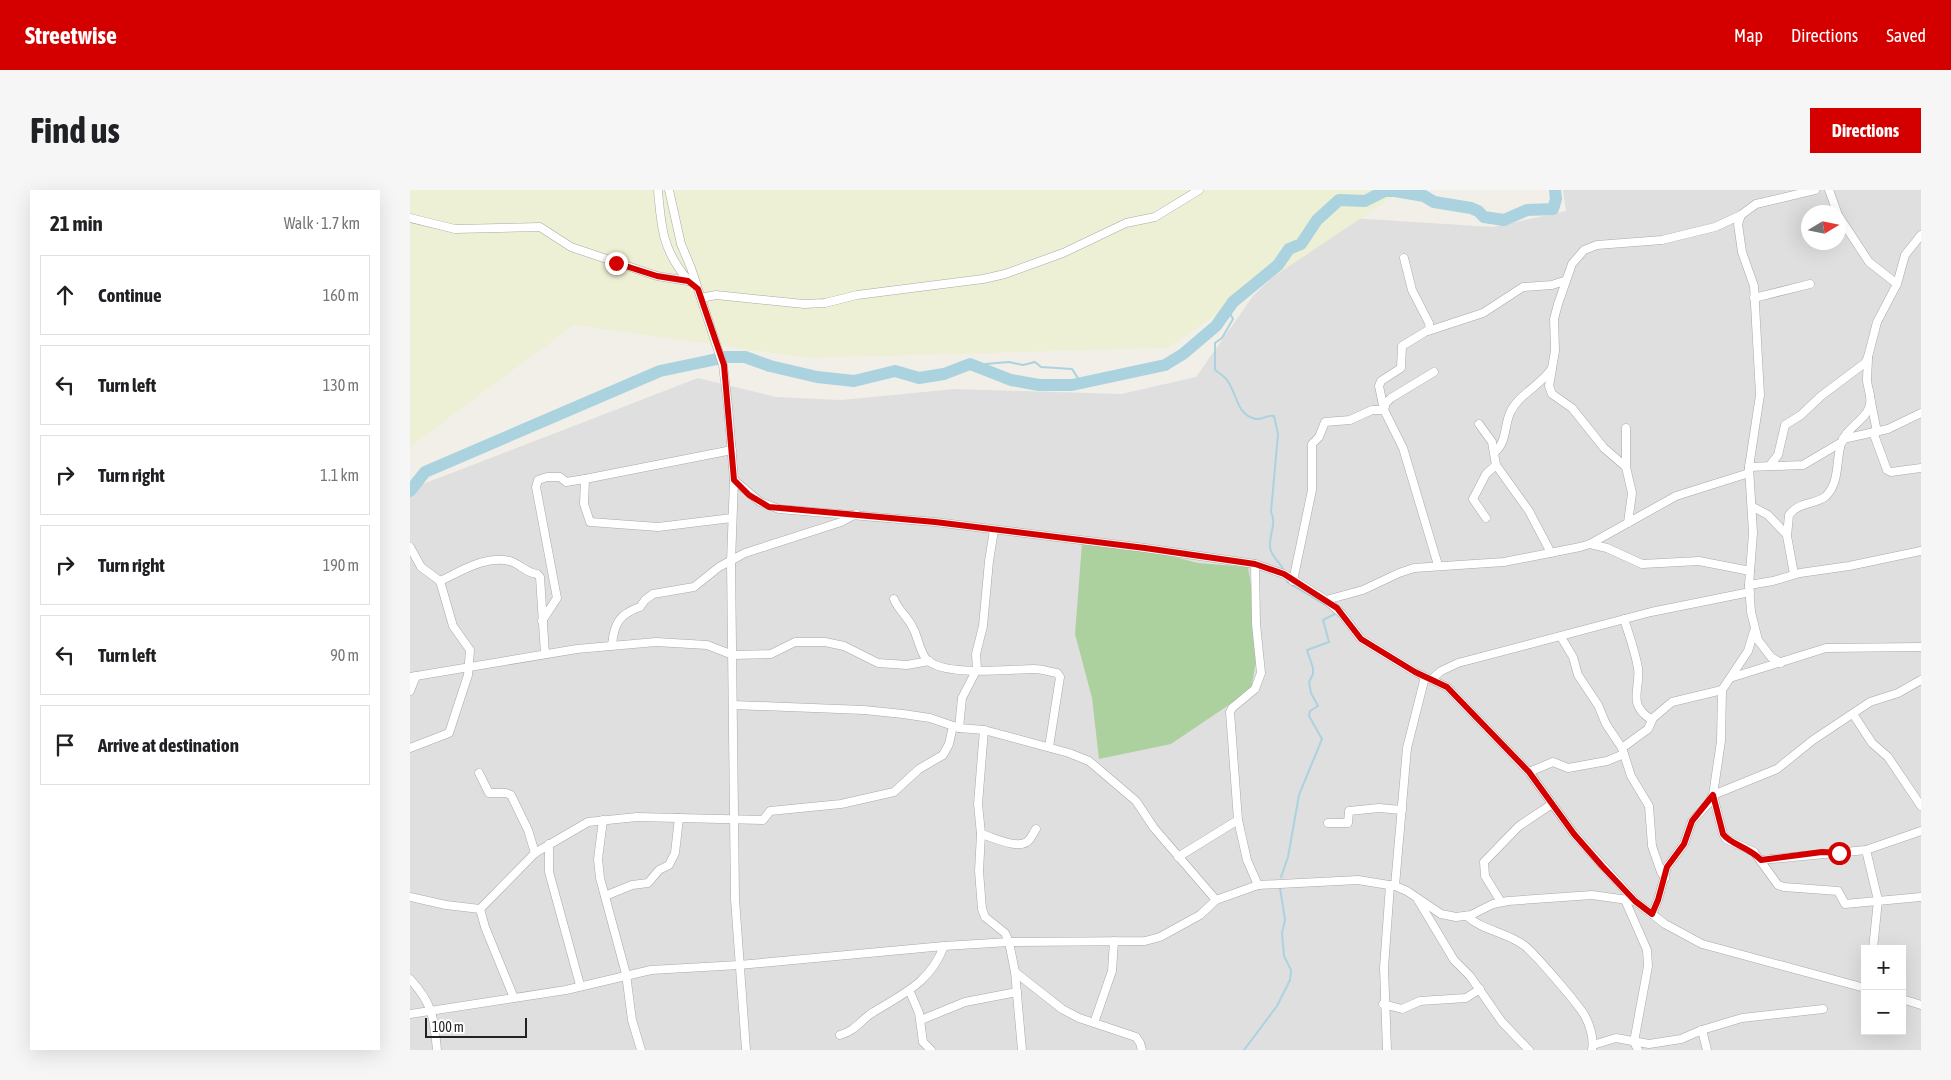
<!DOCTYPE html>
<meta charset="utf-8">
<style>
:root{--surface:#fff;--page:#f6f6f6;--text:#202124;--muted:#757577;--line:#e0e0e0;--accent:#d40000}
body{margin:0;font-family:"Asap Condensed",sans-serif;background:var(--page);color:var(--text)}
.controls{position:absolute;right:15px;bottom:15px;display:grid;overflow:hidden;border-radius:0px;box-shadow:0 5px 20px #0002}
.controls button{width:45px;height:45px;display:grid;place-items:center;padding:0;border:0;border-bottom:1px solid var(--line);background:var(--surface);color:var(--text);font:25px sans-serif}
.compass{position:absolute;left:1391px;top:15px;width:45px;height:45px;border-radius:50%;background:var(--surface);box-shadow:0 5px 20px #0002;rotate:80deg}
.scale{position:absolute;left:15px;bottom:12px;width:102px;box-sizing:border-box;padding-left:5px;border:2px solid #222;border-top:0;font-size:14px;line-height:18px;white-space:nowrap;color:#222;-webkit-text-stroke:4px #fff;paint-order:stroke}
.stop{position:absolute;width:15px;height:15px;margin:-11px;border:4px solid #d40000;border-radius:50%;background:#fff}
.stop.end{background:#d40000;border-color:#fff;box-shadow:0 1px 5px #0008}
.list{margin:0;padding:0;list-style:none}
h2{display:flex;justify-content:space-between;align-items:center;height:65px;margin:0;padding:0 20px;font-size:21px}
h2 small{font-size:16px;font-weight:400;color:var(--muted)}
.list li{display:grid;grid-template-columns:32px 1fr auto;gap:15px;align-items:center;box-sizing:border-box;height:80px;margin:0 10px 10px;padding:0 10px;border:1px solid var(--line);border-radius:0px}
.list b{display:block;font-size:19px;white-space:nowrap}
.list em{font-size:16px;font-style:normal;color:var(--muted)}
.icon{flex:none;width:28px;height:28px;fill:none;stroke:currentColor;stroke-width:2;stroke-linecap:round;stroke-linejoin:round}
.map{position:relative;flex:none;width:1511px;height:860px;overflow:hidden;border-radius:0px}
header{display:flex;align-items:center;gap:30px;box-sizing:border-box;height:70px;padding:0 25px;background:var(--accent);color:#fff}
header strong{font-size:24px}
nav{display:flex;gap:28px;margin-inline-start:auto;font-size:18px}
.intro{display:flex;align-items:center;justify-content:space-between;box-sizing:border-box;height:120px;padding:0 30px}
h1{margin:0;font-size:35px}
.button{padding:12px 22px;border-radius:0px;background:var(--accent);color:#fff;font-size:18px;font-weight:700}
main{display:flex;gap:30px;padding:0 30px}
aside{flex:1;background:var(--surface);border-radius:0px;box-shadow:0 5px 20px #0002}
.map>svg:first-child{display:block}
.residential{fill:#e0dfdf;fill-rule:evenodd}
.farmland{fill:#eef0d5}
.forest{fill:#add19e}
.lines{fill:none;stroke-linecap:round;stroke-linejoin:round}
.stream{stroke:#aad3df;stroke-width:2}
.river{stroke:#aad3df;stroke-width:12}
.minor-casing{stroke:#a9a9a9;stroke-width:9}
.minor{stroke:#fff;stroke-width:8}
.route{stroke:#d40000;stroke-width:6}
</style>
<header>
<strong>Streetwise</strong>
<nav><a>Map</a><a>Directions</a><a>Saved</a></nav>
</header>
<div class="intro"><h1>Find us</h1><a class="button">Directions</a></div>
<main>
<aside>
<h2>21 min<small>Walk · 1.7 km</small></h2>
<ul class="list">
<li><svg class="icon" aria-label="ahead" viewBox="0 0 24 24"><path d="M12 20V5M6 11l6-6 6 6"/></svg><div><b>Continue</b></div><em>160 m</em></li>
<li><svg class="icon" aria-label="left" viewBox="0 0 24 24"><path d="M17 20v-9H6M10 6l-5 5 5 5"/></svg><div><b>Turn left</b></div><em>130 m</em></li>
<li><svg class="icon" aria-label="right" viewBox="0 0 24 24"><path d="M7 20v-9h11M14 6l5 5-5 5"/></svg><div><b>Turn right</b></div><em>1.1 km</em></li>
<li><svg class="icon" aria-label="right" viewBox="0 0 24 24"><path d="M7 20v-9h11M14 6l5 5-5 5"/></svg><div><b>Turn right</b></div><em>190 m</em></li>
<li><svg class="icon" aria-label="left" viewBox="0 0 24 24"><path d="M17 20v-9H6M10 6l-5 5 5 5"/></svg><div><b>Turn left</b></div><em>90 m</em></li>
<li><svg class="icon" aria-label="arrive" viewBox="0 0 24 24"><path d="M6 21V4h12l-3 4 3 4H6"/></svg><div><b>Arrive at destination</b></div></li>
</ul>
</aside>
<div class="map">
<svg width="1511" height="860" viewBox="0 0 1511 860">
<rect width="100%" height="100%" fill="#f2efe9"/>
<path class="residential" d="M 1153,0 L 1511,0 L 1511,860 L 0,860 L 0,299 L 288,188 L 366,207 L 431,210 L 545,199 L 711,204 L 786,187 L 843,106 L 926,27 L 1083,37 L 1156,21 ZM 1398,22 L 1428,22 L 1428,52 L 1398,52 ZM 1455,759 L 1492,759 L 1492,841 L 1455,841 Z"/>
<path class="farmland" d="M 0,0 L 993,0 L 757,158 L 399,168 L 164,135 L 0,257 Z"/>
<path class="forest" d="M 672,353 L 746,362 L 788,373 L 838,377 L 842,402 L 847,465 L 841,500 L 761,554 L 689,569 L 682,508 L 665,444 Z"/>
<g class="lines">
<g class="stream">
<path d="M 818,119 L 823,129 L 812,148 L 805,153 L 805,180 C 809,183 814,186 817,190 C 828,205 826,225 846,229 C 853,230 857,224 864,226 L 868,244 L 861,322 C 867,334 859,344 860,357 C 861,367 871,373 874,381"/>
<path d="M 563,175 L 599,172 L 613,175 L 625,172 L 631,177 L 662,179 L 671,193"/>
<path d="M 877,388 L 877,392 L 919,417"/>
<path d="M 871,687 L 878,667 L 889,605 L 912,549 L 899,526 L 900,521 L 908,516 L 901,503 L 899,492 L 903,484 L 903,478 L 897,460 L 919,452 L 913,430 L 925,424 L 924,421"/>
<path d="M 834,860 L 867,816 L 880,790 L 881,780 L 874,766 L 872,743 L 875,730 L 870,698"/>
</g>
<g class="river">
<path d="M 315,167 L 335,167 L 360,176 L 407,187 L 444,191 L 485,181 L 509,188 L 534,184 L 560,174 L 601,190 L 629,195 L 662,195 L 755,175 L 773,164 L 806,136 L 823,112 L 868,75 L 879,59 L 891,54 L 907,30 L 929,10 L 955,11 L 975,1 L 985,1 L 1014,6 L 1024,12 L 1061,18 L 1068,21 L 1074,27 L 1094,30 L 1117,20 L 1143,19 L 1146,9 L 1145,0"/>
<path d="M 0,301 L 15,282 L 250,181 L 307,169"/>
</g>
<defs>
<g id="minor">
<path d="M 248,0 C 251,38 253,61 278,90"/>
<path d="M 259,0 L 271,54 L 281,78 L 313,175 L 318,216 L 324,290 L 321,372 L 325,709 L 336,860"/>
<path d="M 1419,0 L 1427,22"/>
<path d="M 1428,25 L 1459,72 L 1487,94"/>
<path d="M 0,28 L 45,39 L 130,37 L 161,57 L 247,86 L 278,91"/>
<path d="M 994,68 L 1002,100 L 1019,133 L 1020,139 L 992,156 L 991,178 L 971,191 L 969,196 L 974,220 L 993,258 L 1028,375"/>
<path d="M 291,108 L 306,105 L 394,114 L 415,113 L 447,105 L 573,89 L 595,84 L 653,63 L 716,33 L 745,27 L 789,0"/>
<path d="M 1344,108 L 1400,94"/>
<path d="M 1018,141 L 1073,123 L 1113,97 L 1142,95 L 1154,91"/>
<path d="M 1142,179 L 1139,196 L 1142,204 L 1162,218 L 1194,258 L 1216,277"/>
<path d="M 1461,212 L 1467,242"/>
<path d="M 974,220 L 976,213 L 981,208 L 1024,182"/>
<path d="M 1069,234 L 1082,252 L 1086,275 L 1119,321 L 1141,363"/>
<path d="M 1216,238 L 1216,277 L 1222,303 L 1218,333"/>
<path d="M 1463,242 L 1477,280 L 1481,282 L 1511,278"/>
<path d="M 1433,249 L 1478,239 L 1511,223"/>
<path d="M 1085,262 C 1097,252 1094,236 1100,223 C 1108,204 1132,195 1142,178 L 1145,161 L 1144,129 L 1148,114 L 1162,74 L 1174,60 L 1187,55 L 1252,50 L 1305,37 L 1331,25"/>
<path d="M 1360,275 L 1368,265 L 1375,235 L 1391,225 L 1411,206 L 1455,173 L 1458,167 L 1467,132 L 1487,94 L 1495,65 L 1511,45"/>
<path d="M 1339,277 L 1393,275 L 1432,252"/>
<path d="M 175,289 L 174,314 L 180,332 L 248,337 L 322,328"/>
<path d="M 324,290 L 350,312 L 369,319 L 525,332 L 735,358 L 845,374 L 874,384 L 916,410 L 932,424 L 951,449 L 1005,482 L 1037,497 L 1119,582 L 1164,644 L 1192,675 L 1225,711 L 1255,734 L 1292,754 L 1455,798"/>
<path d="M 1343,317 L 1358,325 L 1377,345"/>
<path d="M 1076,328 L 1063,309 L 1076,284 L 1086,275"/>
<path d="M 1180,354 L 1197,358 L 1232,374 L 1289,371 L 1340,381"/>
<path d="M 0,357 L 11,377 L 30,391"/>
<path d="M 845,374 L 846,434 L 851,483 L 845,499 L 822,518 L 820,522 L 828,630 L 837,670 L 848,695"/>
<path d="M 1384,384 L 1377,346 L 1379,325 C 1389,311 1406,315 1416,306 C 1431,291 1425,268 1432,251 C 1438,237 1454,231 1459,218 C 1463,208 1458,200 1457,191 C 1457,183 1458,175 1458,167"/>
<path d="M 883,391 L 902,300 L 902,254 L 909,247 L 915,232 L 940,230 L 962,220 L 974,220"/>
<path d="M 1339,395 L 1363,391 L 1390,383 L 1439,376 L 1511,361"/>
<path d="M 484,409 C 488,420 498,427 503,438 C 508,447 510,463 517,470 C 536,487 599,479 624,479 C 632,479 640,482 647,483 L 650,487 L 639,557"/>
<path d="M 916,410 L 953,400 L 989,383 L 1004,378 L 1094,372 L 1170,357 L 1180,354 L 1266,306 L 1339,283"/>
<path d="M 1214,429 C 1219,445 1225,461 1228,478 C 1231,499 1216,514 1242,530"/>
<path d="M 132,431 L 147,408 L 126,297 L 128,290 L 137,287 L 150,287 L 156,292 L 175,289 L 322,260"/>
<path d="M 1151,447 L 1163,467 L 1168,485 L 1188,515 L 1196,534 L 1212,558 L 1221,586 L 1239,616 L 1242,656 L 1251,682 L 1255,688"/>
<path d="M 202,455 C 204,434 209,424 230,417 L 235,410 L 243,404 L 284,397 L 309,377 L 335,363 L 431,332 L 446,324"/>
<path d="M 1371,473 L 1361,467 L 1348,450 L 1341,422 L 1339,395 L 1343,343 L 1339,277 L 1350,205 L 1344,96 L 1332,62 L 1328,34 L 1331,25 L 1346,14 L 1405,0"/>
<path d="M 0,487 L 167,459 L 246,452 L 297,455 L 323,465 L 361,464 L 385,452 L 415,452 L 434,456 L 468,473 L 497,475 L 519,471"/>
<path d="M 1323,487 L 1416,458 L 1511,457"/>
<path d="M 1022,489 L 1031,481 L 1048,473 L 1241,422 L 1340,402"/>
<path d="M 1511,490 L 1488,503 L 1460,512 L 1403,550 L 1367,579 L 1303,605 L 1313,644 L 1316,649 L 1344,662 L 1368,695 L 1374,697 L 1428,701 L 1435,714 L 1511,707"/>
<path d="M 0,501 L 6,486"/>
<path d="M 323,515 L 454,520 L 493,524 L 520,528 L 549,538 L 574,540 L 659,563 L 679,571 L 726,611 L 744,638 L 806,710"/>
<path d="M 1443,524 L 1462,553 L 1478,567 L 1511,616"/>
<path d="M 549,538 L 552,508 L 567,479 L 566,464 L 573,436 L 579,371 L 584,340"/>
<path d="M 574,540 L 568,614 L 571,644 L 569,681 L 572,719 L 575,727 L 595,743 L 599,752 L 605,782 L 612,860"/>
<path d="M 0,558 L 39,543 L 58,485 L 60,460 L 43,436 L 30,391 C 52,381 75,365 100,371 C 110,374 116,383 127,384 L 130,387 L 135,464"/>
<path d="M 1212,558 L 1238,539 L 1243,528 L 1262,512 L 1312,500"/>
<path d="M 1119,582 L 1143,572 L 1158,578 L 1197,571 L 1214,564"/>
<path d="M 69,583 L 79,603 L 96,603 L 101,605 L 118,640 L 125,663"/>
<path d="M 193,630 L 188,669 L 190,688 L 216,784 L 222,830 L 231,860"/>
<path d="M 918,633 L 938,633 L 939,621 L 969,618 L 992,620"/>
<path d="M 571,644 C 583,647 605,659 617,652 C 621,649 623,643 626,639"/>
<path d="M 139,654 L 139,682 L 170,795"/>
<path d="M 1456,660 L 1468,710 L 1463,759"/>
<path d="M 768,667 L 828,630"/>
<path d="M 1351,670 L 1456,660 L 1511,641"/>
<path d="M 985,696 L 997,558 L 1015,487"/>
<path d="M 195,706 L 222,695 L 238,693 L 249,680 L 259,675 L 265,663 L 269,628"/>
<path d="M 0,707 L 36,715 L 70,719"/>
<path d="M 1008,710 L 1044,770 L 1060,786 L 1092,832 L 1119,860"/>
<path d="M 1215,710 L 1237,760 L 1238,776 L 1224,852 L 1228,860"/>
<path d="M 1091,712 L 1075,686 L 1074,672 L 1109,636 L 1142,614"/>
<path d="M 70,719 L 125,663 L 178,632 L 227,627 L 353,630 L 360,621 L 431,614 L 484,602 L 509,579 L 533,565 L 539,554 L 543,536"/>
<path d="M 70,719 L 75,737 L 104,808"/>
<path d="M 1242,724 L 1248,710 L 1257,677 L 1274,654 L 1282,631 L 1298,614 L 1303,605 L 1311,551 L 1312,500 L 1338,461 L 1344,441"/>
<path d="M 1057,726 C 1073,741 1097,742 1115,756 C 1126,765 1168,814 1175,826 C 1180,836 1184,849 1182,860"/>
<path d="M 605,782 L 652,819 L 669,828 L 726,847 L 730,853 L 732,860"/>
<path d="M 0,789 C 23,814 24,828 27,860"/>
<path d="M 500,802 L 509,823 L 513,852 L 521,860"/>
<path d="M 1492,809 L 1511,815"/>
<path d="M 973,814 L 992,819 L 1010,811 L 1056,808 L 1070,799"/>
<path d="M 0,824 L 156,800 L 241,780 L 329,775 L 534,756 L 599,752 L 735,751 L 750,747 L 790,725 L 806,710 L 848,695 L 948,690 L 985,696 L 997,701 L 1031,724 L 1046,727 L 1061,725 L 1083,714 L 1098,711 L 1182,705 L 1225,711"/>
<path d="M 511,830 L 555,812 L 607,802"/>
<path d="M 684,833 L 702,781 L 704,751"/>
<path d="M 1292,840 L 1297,860"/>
<path d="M 430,845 C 445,841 450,831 462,823 C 494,803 520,793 534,756"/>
<path d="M 1183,855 L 1206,848 L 1239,854 L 1271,849 L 1292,840 L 1332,828 L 1413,819"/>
<path d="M 977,860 L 974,778 L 980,695"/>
</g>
</defs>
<use href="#minor" class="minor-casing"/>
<use href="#minor" class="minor"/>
</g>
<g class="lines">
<path class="route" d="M 206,73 L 247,86 L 278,91 L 288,99 L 314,175 L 324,290 L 339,305 L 359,317 L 525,332 L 735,358 L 845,374 L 874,384 L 927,418 L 951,449 L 1005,482 L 1037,497 L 1119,582 L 1164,644 L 1192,676 L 1225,711 L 1242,724 L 1248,710 L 1257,677 L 1274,654 L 1282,631 L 1303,605 L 1313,644 C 1321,655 1339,657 1351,670 L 1412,662 L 1429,663"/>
</g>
</svg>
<div class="controls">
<button>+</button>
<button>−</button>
</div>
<svg class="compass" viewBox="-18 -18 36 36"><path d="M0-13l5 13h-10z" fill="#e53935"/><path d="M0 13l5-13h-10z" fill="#757577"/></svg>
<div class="scale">100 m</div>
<div class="stop" style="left:1429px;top:663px"></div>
<div class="stop end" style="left:206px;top:73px"></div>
</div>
</main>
